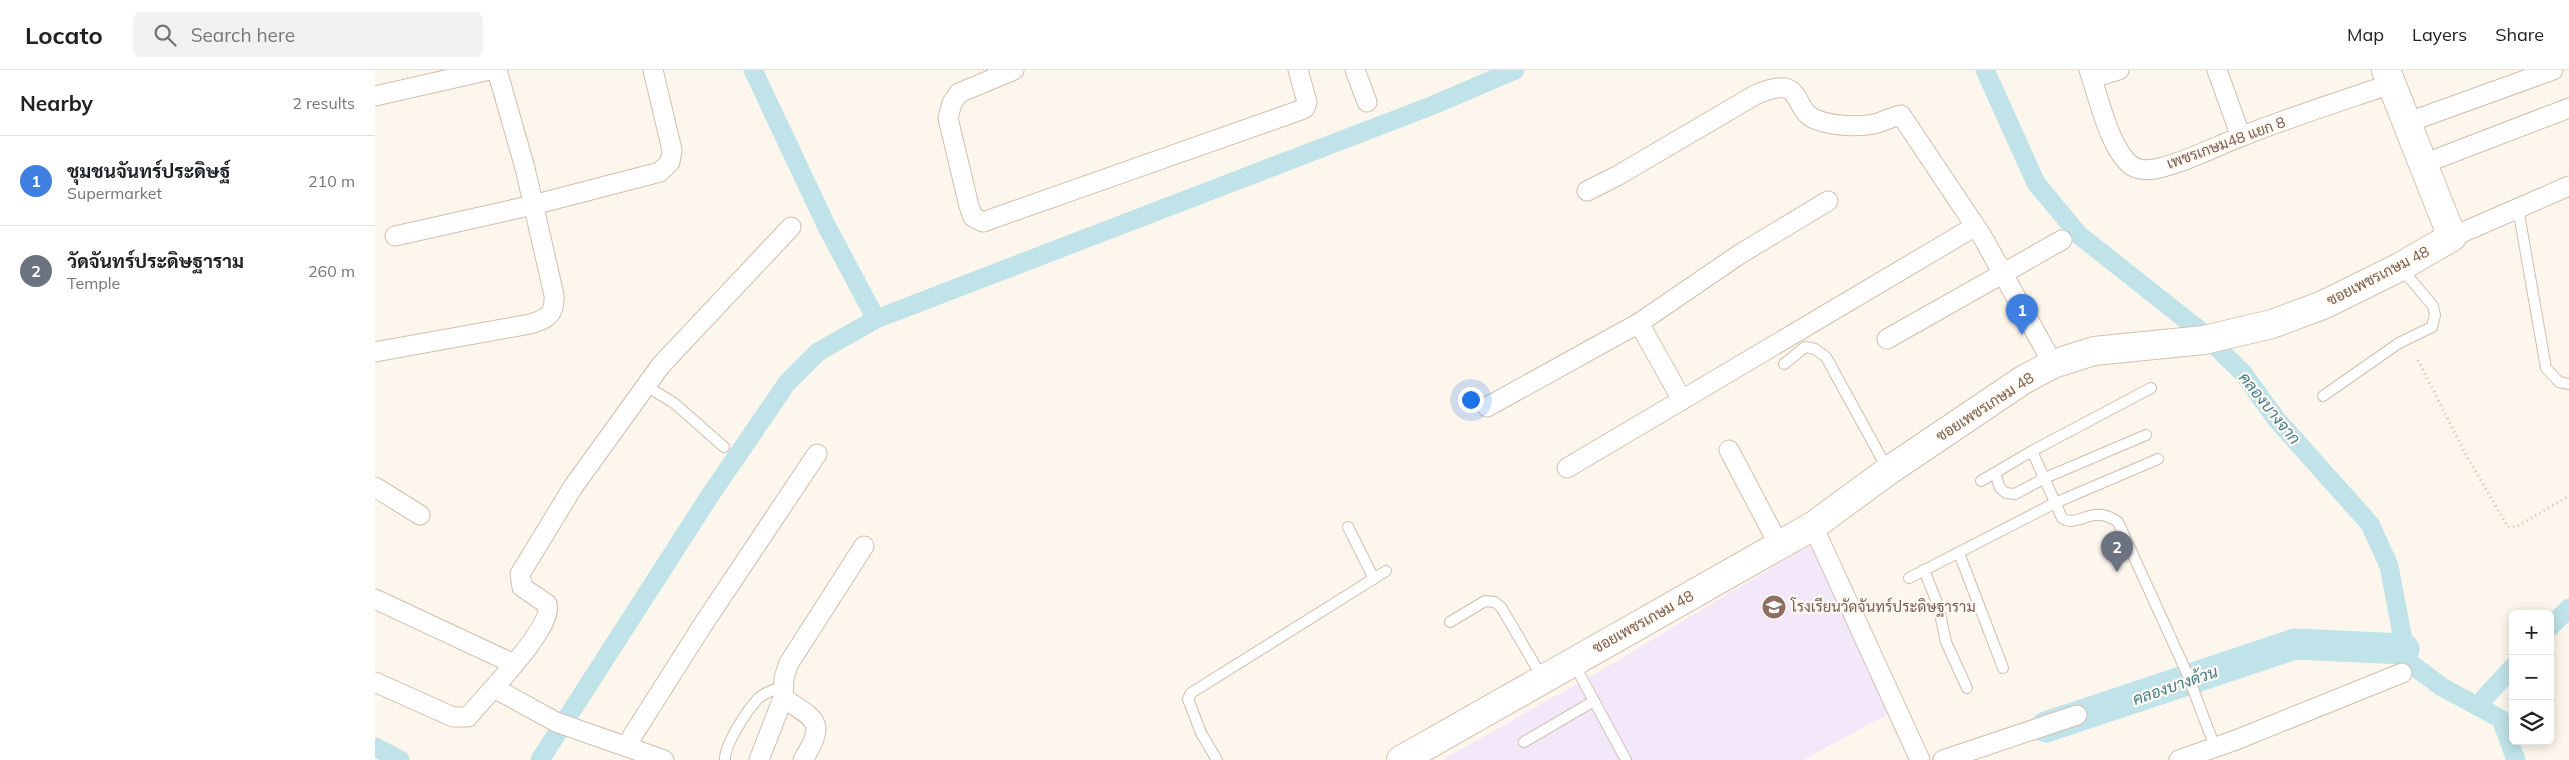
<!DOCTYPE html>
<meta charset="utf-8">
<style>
:root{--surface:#fff;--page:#f2f2f2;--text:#202124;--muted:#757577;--line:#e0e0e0;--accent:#e76f51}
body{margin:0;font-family:Mulish,Sarabun,sans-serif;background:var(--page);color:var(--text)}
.controls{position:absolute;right:15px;bottom:15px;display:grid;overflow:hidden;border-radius:8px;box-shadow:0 2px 12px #0003}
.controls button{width:45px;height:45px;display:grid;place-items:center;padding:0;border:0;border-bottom:1px solid var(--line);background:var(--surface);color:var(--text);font:25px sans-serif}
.you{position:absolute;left:1095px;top:329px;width:18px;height:18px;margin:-12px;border:4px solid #fff;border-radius:50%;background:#1a73e8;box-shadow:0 0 0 8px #1a73e833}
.badge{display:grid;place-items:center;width:32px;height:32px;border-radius:50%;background:var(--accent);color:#fff;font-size:16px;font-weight:700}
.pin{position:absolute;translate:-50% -41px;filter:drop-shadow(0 1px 2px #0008)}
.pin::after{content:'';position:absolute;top:26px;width:18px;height:15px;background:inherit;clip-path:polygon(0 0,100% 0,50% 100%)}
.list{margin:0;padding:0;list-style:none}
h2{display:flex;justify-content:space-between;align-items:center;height:65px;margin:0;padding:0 20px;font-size:21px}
h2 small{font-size:16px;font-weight:400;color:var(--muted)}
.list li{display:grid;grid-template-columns:32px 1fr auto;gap:15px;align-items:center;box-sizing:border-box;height:90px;padding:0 20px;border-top:1px solid var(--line)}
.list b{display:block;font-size:19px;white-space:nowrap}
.list p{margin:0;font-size:16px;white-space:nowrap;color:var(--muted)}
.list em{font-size:16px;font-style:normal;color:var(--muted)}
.icon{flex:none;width:28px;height:28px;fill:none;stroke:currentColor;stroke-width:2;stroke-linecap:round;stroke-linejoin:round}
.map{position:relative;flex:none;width:2194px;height:690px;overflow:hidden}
header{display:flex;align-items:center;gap:30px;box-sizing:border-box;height:70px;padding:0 25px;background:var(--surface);border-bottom:1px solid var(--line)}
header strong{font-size:24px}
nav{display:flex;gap:28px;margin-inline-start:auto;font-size:18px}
.search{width:350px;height:45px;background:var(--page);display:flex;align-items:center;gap:12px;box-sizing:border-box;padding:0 18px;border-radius:8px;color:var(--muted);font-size:19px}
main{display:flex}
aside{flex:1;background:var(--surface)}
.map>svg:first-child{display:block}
.education{fill:#f3e8fa}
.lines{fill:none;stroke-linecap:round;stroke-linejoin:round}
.canal{stroke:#bfe3e8;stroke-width:19}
.river{stroke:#bfe3e8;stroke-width:31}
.lane-casing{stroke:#d1beb0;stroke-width:12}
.street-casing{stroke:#d1beb0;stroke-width:21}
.secondary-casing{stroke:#d6c0b0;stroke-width:30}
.path{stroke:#d9b8a5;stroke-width:3;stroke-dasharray:1 4;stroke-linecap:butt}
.lane{stroke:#fff;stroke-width:10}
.street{stroke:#fff;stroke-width:19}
.secondary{stroke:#fff;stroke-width:28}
.labels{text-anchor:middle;stroke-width:4.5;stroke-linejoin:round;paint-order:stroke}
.street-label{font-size:15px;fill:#7a5c4d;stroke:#fffaf3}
.education-label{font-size:15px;fill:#785e54;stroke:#fffaf3;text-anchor:start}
.water-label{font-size:16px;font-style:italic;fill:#437c86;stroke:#fffaf3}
</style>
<header>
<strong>Locato</strong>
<div class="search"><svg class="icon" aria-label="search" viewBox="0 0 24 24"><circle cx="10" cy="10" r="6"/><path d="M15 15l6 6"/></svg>Search here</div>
<nav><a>Map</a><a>Layers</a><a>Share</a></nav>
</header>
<main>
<aside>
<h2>Nearby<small>2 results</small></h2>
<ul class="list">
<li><span class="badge" style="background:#3f7fe0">1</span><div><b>ชุมชนจันทร์ประดิษฐ์</b><p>Supermarket</p></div><em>210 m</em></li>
<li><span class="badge" style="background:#6b7280">2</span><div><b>วัดจันทร์ประดิษฐาราม</b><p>Temple</p></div><em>260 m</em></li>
</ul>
</aside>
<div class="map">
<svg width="2194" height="690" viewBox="0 0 2194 690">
<rect width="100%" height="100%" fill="#fdf6ec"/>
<path class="education" d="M 1438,473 L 1517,642 L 1428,690 L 1067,690 L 1225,601 Z"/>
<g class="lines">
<g class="canal">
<path d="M 378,0 L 452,157 L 501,249"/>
<path d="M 1610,0 L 1661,113 L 1704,165 L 1823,259 L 1868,303 L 1902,350 L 1995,454 L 2014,496 L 2032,591 L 2067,617 L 2126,649 L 2141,690"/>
<path d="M 2175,557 L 2194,538"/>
<path d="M 2102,636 L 2138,597"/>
<path d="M 0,677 L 25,690"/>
<path d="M 165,690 L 334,427 L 412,313 L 443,282 L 501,249 L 1056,36 L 1140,0"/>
</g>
<path class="river" d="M 1671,657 L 1920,574 L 2029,579"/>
<defs>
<g id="lane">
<path d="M 2143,138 L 2171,298 L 2184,312 L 2194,314"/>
<path d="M 1409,294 L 1430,277 L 1440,279 L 1451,287 L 1513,400"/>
<path d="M 271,316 L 299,333 L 349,377"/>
<path d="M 1948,326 L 2024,273 L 2057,257 L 2060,245 L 2058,236 L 2026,198"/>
<path d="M 1657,381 L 1687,448 C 1704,459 1716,433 1743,452 L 1811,601 L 1840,677"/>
<path d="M 1620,403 L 1625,418 L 1631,423 L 1640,424 L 1670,408 L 1771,365"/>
<path d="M 1606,411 L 1657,381 L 1776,318"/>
<path d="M 973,457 L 999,509"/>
<path d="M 1584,483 L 1628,598"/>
<path d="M 1549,500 L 1563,535 L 1571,572 L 1592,618"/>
<path d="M 1534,508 L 1680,433 L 1783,389"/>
<path d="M 1075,552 L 1110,531 L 1120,532 L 1126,537 L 1167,607"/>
<path d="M 1199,594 L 1251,690"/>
<path d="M 1149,672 L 1219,631"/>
<path d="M 350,690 C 349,676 371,642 381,631 C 387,623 399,620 408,616"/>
<path d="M 842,690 L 826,663 L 813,629 L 816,623 L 1011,501"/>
</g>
<g id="street">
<path d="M 639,0 L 584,23 L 577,33 L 573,48 L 594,136 L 598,147 L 608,152 L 923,41 L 930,38 L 932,32 L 923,0"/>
<path d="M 980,0 L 992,32"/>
<path d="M 1714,0 C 1723,25 1735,81 1757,96 C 1763,100 1773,100 1780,99 C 1809,93 1837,78 1865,67 C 1915,47 1966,31 2016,14"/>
<path d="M 1842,0 L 1866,67"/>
<path d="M 1717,8 L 1744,0"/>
<path d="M 0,26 L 115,0"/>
<path d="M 2031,53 L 2178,0"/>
<path d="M 2048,94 L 2194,38"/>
<path d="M 1212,121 L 1242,106 L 1380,25 C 1434,1 1413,43 1445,51 C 1460,56 1484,57 1499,54 C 1508,52 1516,47 1526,45 L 1607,166 L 1678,294"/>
<path d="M 20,166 L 158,135 L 285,102 L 295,92 L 297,80 L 278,0"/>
<path d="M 2077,167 L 2194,116"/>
<path d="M 1264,253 L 1307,330"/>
<path d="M 1512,269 L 1687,170"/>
<path d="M 0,282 L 155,254 C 172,249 180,245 179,225 L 150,98 L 122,0"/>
<path d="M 1112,337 L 1264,253 L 1365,184 L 1453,131"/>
<path d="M 1354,380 L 1404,475"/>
<path d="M 1192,398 L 1599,157"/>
<path d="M 0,417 L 45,445"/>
<path d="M 1438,456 L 1545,690"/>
<path d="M 0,529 L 139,594"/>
<path d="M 0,612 L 78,647 L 93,647 C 109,627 180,557 172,534 L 147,517 L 145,504 L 198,417 L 286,295 L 416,157"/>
<path d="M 119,618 L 181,652 L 289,690"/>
<path d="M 408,628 C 441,650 452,651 428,690"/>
<path d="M 251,676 L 329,553 L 442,384"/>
<path d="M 384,690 L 408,628 L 409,608 L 414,593 L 489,476"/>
<path d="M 1568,690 L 1702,645"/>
<path d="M 1804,690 L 1861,670 L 2027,603"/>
</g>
<path id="secondary" d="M 1026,690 L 1438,456 L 1513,401 L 1648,310 L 1678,294 L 1719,281 L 1829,270 L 1897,254 L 1948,235 L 2025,197 L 2077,167 L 2011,0"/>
</defs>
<use href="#lane" class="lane-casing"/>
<use href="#street" class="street-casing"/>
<use href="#secondary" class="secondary-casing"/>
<path class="path" d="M 2043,290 L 2091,385 L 2133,457 L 2141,457 L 2194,426"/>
<use href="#lane" class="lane"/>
<use href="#street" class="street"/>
<use href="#secondary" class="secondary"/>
</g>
<defs>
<symbol id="school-disc" viewBox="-11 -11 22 22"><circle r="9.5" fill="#8d6e63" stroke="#fffaf3"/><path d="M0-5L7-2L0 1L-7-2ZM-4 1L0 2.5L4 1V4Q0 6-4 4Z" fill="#fff"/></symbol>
</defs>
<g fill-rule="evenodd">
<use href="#school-disc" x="1385" y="523" width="28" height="28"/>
</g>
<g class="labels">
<g class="street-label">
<text transform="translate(1851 73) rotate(-20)" y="5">เพชรเกษม48 แยก 8</text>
<text transform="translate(2003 206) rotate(-27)" y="5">ซอยเพชรเกษม 48</text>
<text transform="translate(1610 337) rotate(-33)" y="5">ซอยเพชรเกษม 48</text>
<text transform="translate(1268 552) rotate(-29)" y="5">ซอยเพชรเกษม 48</text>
</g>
<g class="education-label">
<text x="1416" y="542">โรงเรียนวัดจันทร์ประดิษฐาราม</text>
</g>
<g class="water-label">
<text transform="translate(1895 338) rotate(51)" y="6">คลองบางจาก</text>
<text transform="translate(1800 615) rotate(-19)" y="6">คลองบางด้วน</text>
</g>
</g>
</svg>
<div class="controls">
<button>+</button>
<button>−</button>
<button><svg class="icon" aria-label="layers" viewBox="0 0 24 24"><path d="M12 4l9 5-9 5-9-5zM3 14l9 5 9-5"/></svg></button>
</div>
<div class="you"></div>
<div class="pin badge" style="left:1647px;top:265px;background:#3f7fe0">1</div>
<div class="pin badge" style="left:1742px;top:502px;background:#6b7280">2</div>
</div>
</main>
